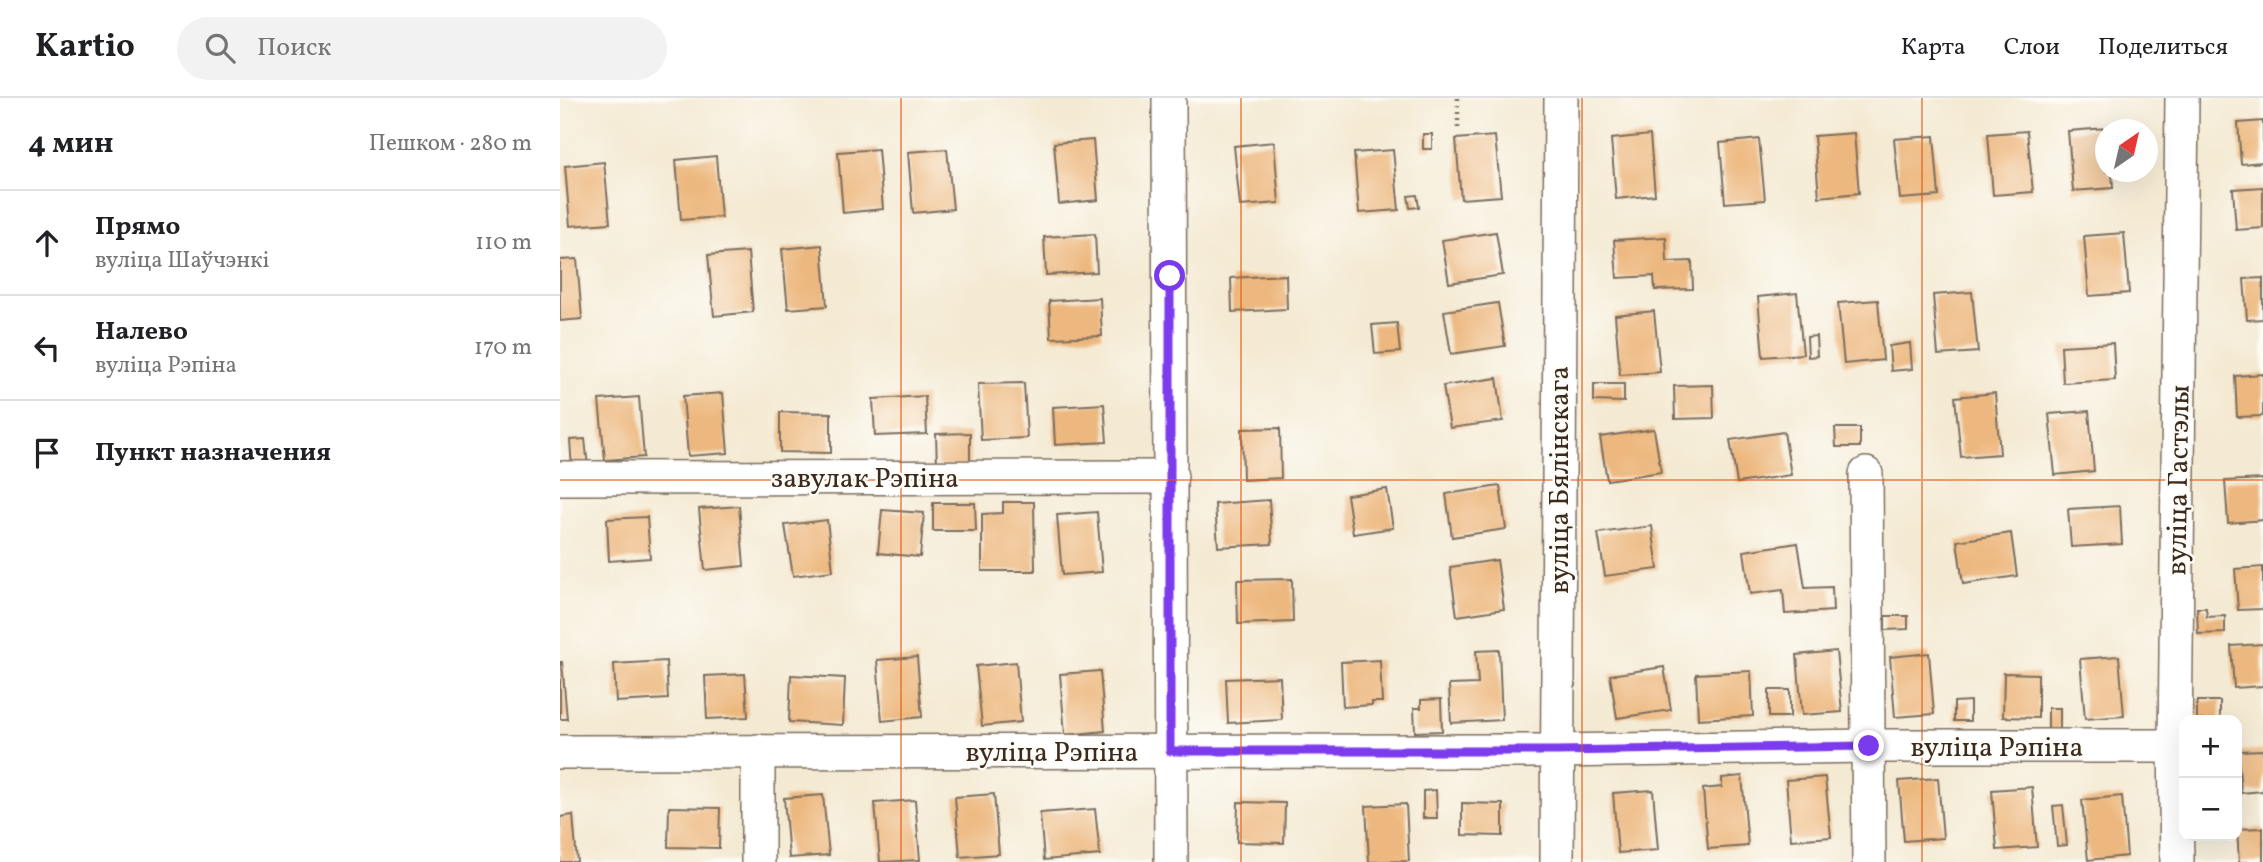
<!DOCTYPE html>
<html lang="ru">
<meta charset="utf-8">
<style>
:root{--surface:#fff;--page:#f2f2f2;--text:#202124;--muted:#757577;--line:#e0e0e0}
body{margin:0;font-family:Vollkorn,serif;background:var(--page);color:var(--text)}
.controls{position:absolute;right:21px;bottom:21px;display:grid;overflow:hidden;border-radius:14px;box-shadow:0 7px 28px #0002}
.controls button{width:63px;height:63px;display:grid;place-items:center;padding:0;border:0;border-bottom:2px solid var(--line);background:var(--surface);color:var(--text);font:35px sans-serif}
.compass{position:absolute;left:1535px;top:21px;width:63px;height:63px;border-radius:50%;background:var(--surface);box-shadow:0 7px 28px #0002;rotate:34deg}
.stop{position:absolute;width:21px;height:21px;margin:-16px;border:5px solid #7c3aed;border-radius:50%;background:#fff}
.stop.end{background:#7c3aed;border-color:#fff;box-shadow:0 2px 7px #0008}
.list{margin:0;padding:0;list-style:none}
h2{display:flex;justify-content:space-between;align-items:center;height:91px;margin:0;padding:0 28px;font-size:30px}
h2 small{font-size:23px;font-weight:400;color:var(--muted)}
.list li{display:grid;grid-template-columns:46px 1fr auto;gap:21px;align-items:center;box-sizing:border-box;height:105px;padding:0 28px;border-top:2px solid var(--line)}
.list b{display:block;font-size:26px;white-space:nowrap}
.list p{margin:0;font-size:23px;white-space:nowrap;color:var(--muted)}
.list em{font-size:23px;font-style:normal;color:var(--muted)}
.icon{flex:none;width:38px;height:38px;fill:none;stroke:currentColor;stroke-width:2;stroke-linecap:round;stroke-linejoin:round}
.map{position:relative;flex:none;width:1703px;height:764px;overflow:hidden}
header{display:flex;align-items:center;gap:42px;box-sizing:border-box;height:98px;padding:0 35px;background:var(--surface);border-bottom:2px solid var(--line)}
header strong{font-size:33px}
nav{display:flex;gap:38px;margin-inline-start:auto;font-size:24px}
.search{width:490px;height:63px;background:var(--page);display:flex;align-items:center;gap:18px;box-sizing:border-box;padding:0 24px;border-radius:38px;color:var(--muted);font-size:26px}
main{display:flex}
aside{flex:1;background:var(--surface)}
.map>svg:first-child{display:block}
.building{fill:#edb87f}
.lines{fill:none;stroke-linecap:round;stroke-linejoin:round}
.minor-casing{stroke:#7c6d5d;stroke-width:36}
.path{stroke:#7c6d5d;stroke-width:4.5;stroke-dasharray:2 5;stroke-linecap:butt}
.minor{stroke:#fff;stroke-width:33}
.route{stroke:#7c3aed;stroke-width:9}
.grid{fill:none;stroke:#df570d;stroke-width:2;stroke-opacity:0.55}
.labels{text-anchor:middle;stroke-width:5;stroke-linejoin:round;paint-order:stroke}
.street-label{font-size:28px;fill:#3b2a1e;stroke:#fdfcf7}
</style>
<header>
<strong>Kartio</strong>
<div class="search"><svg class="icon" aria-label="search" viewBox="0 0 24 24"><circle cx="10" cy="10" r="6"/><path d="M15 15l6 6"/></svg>Поиск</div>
<nav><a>Карта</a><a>Слои</a><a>Поделиться</a></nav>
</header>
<main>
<aside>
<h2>4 мин<small>Пешком · 280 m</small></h2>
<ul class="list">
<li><svg class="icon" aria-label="ahead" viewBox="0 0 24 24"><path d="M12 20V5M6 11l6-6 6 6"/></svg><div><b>Прямо</b><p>вуліца Шаўчэнкі</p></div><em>110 m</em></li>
<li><svg class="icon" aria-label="left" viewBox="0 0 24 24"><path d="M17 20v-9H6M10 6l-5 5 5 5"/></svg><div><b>Налево</b><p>вуліца Рэпіна</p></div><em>170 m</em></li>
<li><svg class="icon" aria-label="arrive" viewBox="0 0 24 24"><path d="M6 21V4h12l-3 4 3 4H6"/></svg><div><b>Пункт назначения</b></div></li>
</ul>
</aside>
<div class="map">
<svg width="1703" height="764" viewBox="0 0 1703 764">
<rect width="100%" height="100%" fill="#fdfcf7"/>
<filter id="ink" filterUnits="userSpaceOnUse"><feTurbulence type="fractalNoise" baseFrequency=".0143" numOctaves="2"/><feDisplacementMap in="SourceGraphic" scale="14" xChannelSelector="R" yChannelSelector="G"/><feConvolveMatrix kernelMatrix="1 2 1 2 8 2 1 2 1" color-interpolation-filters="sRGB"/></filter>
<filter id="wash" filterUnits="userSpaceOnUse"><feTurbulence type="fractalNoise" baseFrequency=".00686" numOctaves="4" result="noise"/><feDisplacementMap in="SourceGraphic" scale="28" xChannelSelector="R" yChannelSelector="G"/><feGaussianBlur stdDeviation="1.57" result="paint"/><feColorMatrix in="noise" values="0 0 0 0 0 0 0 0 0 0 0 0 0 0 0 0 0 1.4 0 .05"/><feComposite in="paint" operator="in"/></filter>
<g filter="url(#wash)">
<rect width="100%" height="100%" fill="#f4ead3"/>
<g id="blocks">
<g class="building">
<path d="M 1703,23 L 1703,64 L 1681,66 L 1678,25 Z"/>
<path d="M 1546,30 L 1546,74 L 1552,74 L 1553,90 L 1513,93 L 1508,33 Z"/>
<path d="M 1467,33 L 1473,94 L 1433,97 L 1428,36 Z"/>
<path d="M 1294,35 L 1299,95 L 1259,99 L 1254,38 Z"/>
<rect x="863" y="36" width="9" height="15"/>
<path d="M 1090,37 L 1095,97 L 1056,101 L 1051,41 Z"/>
<path d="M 935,38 L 941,98 L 901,101 L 896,41 Z"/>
<path d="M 1374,38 L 1379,98 L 1340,101 L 1334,41 Z"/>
<path d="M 1199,41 L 1205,102 L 1165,105 L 1160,45 Z"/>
<path d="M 533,42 L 538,102 L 499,106 L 494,45 Z"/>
<path d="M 714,44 L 719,105 L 680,108 L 674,48 Z"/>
<path d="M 318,51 L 323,111 L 283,115 L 278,54 Z"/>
<path d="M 387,51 L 393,111 L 353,115 L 348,54 Z"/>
<path d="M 833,52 L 839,112 L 799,115 L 794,55 Z"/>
<path d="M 156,58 L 161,119 L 121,122 L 116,62 Z"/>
<path d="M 44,64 L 50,125 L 10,128 L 5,68 Z"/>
<path d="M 1703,89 L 1703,130 L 1676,132 L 1673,91 Z"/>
<path d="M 857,97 L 859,109 L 850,110 L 848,98 Z"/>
<path d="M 936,134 L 943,177 L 889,185 L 882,142 Z"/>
<path d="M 1564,135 L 1569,195 L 1529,198 L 1524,138 Z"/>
<path d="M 535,136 L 537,174 L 486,177 L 484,139 Z"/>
<path d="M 1106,139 L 1107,164 L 1132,163 L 1133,191 L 1095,192 L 1094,178 L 1057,180 L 1054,142 Z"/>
<path d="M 262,147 L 267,208 L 228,211 L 222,151 Z"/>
<path d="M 188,154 L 193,214 L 154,218 L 148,157 Z"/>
<path d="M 17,161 L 22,221 L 0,223 L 0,162 Z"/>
<path d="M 726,177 L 727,211 L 672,214 L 671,180 Z"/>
<path d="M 1703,180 L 1703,221 L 1687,222 L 1684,181 Z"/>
<path d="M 1412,194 L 1418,254 L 1378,257 L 1373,197 Z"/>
<path d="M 1237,195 L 1243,256 L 1203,259 L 1198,199 Z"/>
<path d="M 540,200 L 542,238 L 491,240 L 489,203 Z"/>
<path d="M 1318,202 L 1323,262 L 1284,266 L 1278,205 Z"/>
<path d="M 938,205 L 945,248 L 891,256 L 884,213 Z"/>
<path d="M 1094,213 L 1100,274 L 1060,277 L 1055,217 Z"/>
<path d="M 837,225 L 840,254 L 815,256 L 812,227 Z"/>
<path d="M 1256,238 L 1257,258 L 1248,259 L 1247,239 Z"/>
<path d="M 1350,245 L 1352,271 L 1331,273 L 1329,248 Z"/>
<path d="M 1553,245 L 1555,282 L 1503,285 L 1501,248 Z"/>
<path d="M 1703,276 L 1703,318 L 1677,319 L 1675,278 Z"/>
<path d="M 937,280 L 943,323 L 890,330 L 883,288 Z"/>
<path d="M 464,285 L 467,340 L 421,342 L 418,286 Z"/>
<path d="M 1034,286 L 1064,286 L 1064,304 L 1034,303 Z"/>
<path d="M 1153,287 L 1154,320 L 1115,321 L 1114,288 Z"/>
<path d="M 163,295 L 168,355 L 128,358 L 123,298 Z"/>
<path d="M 1435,295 L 1440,356 L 1401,359 L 1395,299 Z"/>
<path d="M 365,298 L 367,336 L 315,338 L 313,301 Z"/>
<path d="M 79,299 L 84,359 L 45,362 L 39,302 Z"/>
<path d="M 544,306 L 547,344 L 495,347 L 493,309 Z"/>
<path d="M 1529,313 L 1534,373 L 1495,377 L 1489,316 Z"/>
<path d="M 220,314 L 271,315 L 271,355 L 220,354 Z"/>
<path d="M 720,330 L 721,380 L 683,382 L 682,331 Z"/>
<path d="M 1275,330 L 1300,330 L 1300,349 L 1276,349 Z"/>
<path d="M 1094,331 L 1101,374 L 1047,382 L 1040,339 Z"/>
<path d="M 1224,334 L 1231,377 L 1177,385 L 1170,342 Z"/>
<path d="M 410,335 L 410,367 L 377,368 L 376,336 Z"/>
<path d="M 25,341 L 28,369 L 12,370 L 10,342 Z"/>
<path d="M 1703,381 L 1703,422 L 1668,425 L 1665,383 Z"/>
<path d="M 940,388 L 946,431 L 892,439 L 886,396 Z"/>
<path d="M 827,391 L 833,430 L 793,436 L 787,397 Z"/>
<path d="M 709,402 L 712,446 L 658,449 L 655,406 Z"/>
<path d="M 443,404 L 474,404 L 475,473 L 422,473 L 422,416 L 443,415 Z"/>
<path d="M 373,405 L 415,405 L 416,433 L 373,433 Z"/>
<path d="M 179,408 L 184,468 L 145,472 L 139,411 Z"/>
<path d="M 1560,408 L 1562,446 L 1511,449 L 1508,411 Z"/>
<path d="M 322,412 L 364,415 L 360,459 L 318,455 Z"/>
<path d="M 537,414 L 542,474 L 502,477 L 497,417 Z"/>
<path d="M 87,419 L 90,460 L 49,463 L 47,421 Z"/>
<path d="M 267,422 L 273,473 L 233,478 L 225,427 Z"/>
<path d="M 1092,428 L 1098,471 L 1045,478 L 1038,435 Z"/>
<path d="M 1451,435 L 1457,478 L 1403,486 L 1397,443 Z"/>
<path d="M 1238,445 L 1245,490 L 1272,489 L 1273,513 L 1225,516 L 1223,492 L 1190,496 L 1184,453 Z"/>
<path d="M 937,462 L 944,511 L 897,518 L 890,469 Z"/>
<path d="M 1703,469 L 1703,511 L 1678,512 L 1675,471 Z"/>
<path d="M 732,481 L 733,524 L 678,526 L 677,482 Z"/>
<path d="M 1637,510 L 1646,510 L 1647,519 L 1665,518 L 1665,535 L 1638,536 Z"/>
<path d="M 1325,518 L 1348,518 L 1348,531 L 1325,532 Z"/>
<path d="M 1703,546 L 1703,588 L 1674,590 L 1671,548 Z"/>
<path d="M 939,552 L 942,622 L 891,625 L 889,587 L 918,586 L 916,553 Z"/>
<path d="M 1276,553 L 1282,614 L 1242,617 L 1237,557 Z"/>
<path d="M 1369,555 L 1374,616 L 1335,619 L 1330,559 Z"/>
<path d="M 1559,558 L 1564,618 L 1525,621 L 1520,561 Z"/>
<path d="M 357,559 L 362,619 L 322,623 L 317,562 Z"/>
<path d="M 820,562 L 822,604 L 812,604 L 812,607 L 783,609 L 781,564 Z"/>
<path d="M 106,563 L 108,601 L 56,604 L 54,566 Z"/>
<path d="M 0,564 L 2,564 L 7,621 L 0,621 Z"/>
<path d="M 456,564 L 461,624 L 422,628 L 416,568 Z"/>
<path d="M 1104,569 L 1111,612 L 1057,620 L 1050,577 Z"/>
<path d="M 540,573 L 545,633 L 505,637 L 500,576 Z"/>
<path d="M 1191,573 L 1193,618 L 1138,621 L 1136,576 Z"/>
<path d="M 1444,575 L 1478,576 L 1478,620 L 1443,619 Z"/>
<path d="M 185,576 L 188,619 L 147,621 L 145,578 Z"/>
<path d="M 231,577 L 285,580 L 283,627 L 229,624 Z"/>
<path d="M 720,579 L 722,622 L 668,625 L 666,581 Z"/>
<rect x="1209" y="592" width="21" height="27"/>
<path d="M 881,601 L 882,633 L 855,634 L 854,610 L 861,610 L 861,602 Z"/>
<path d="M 1410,603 L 1410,623 L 1394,623 L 1394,604 Z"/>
<path d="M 1637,603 L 1660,603 L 1660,621 L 1637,622 Z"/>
<rect x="1488" y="610" width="12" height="22"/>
<path d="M 1703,652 L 1703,693 L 1681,695 L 1678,653 Z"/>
<path d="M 1182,678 L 1188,748 L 1148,751 L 1143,691 L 1162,689 L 1162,680 Z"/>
<path d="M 1265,679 L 1271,739 L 1231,742 L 1226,682 Z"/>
<path d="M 1378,680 L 1383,740 L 1344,743 L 1339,683 Z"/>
<path d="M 1472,689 L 1477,749 L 1437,752 L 1432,692 Z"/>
<path d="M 876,692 L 877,720 L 863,720 L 863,693 Z"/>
<path d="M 1093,692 L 1098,752 L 1058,755 L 1053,695 Z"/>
<path d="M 434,696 L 439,756 L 400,759 L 395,699 Z"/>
<path d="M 263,697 L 269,757 L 229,760 L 224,700 Z"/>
<path d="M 1562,698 L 1567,758 L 1528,762 L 1522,702 Z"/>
<path d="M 355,702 L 360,762 L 320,764 L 315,705 Z"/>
<path d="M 678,704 L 725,705 L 724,745 L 677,744 Z"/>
<path d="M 902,705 L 943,706 L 943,738 L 902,737 Z"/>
<path d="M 846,706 L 849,763 L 809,764 L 806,708 Z"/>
<path d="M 1503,707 L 1507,747 L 1497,748 L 1493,708 Z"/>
<path d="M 109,709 L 160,710 L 159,750 L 108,749 Z"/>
<path d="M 535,711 L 540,757 L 484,762 L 480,715 Z"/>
<path d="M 13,717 L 17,764 L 0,764 L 0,719 Z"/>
<path d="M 1703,730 L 1703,764 L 1679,764 L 1677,731 Z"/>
</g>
</g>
</g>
<g filter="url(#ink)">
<use href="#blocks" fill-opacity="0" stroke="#7c6d5d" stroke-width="2"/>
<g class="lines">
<defs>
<g id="minor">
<path d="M 609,0 L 611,764"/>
<path d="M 1306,376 L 1309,764"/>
<path d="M 0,380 L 611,379"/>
<path d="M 198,653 L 198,764"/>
<path d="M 0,654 L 996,653 L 1309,648 L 1615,648"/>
<path d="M 997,764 L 1001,0"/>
<path d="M 1617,764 L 1615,648 L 1622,0"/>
</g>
</defs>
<use href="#minor" class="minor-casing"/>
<path class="path" d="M 898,30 L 898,0"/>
<use href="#minor" class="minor"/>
</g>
</g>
<g class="lines" filter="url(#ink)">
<path class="route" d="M 610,178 L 610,653 L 996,653 L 1309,648"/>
</g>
<path class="grid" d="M 341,0 L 341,764M 681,0 L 681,764M 1022,0 L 1022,764M 1362,0 L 1362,764M 0,382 L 1703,382"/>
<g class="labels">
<g class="street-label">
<text x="305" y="389">завулак Рэпіна</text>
<text transform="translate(998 382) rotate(-90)" y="10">вуліца Бялінскага</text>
<text transform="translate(1617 382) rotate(-89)" y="10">вуліца Гастэлы</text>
<text x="1437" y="658">вуліца Рэпіна</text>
<text x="492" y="663">вуліца Рэпіна</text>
</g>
</g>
</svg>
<div class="controls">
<button>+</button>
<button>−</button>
</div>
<svg class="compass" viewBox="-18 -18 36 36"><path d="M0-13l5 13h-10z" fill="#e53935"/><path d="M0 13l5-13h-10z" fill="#757577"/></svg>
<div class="stop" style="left:610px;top:178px"></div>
<div class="stop end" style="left:1309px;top:648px"></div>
</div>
</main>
